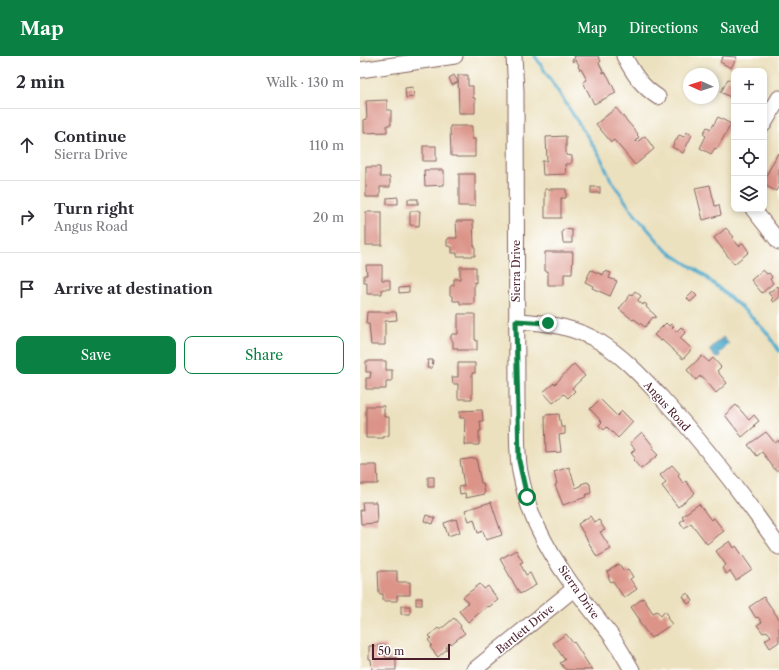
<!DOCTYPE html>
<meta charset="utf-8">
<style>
:root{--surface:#fff;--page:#f2f2f3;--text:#2b2b33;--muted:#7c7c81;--line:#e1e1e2;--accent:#0b8043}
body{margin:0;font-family:"Libre Caslon Text",serif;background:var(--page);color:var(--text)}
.controls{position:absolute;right:12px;top:12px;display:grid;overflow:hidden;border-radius:8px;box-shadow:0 2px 6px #0003}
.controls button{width:36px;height:36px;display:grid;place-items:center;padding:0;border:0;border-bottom:1px solid var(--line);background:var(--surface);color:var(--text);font:20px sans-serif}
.compass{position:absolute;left:323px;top:12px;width:36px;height:36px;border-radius:50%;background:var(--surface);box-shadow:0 2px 6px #0003;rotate:273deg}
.scale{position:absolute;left:12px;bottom:10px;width:78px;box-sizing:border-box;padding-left:4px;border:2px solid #4a1f2b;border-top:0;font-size:11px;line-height:14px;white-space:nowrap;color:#4a1f2b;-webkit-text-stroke:3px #fff;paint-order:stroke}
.stop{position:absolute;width:12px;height:12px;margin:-9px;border:3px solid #0b8043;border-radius:50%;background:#fff}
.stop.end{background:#0b8043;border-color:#fff;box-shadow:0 1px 4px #0008}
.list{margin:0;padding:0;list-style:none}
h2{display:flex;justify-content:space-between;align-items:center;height:52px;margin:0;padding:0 16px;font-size:17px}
h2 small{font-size:13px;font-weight:400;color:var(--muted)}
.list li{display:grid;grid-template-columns:26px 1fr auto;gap:12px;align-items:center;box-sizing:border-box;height:72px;padding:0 16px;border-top:1px solid var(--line)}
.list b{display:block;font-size:15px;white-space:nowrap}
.list p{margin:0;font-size:13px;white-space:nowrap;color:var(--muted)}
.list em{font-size:13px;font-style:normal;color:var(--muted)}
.actions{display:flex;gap:8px;padding:12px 16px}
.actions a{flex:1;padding:9px 0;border:1px solid var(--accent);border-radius:8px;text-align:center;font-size:14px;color:var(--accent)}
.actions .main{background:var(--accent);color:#fff}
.icon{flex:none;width:22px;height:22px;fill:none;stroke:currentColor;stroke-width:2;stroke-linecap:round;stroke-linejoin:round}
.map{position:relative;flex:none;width:419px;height:614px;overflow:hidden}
header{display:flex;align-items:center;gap:24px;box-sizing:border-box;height:56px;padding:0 20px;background:var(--accent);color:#fff}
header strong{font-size:19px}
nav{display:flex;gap:22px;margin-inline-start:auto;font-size:14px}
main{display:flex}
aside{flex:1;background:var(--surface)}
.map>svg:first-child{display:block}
.water{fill:url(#water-waves);stroke:#4c667c}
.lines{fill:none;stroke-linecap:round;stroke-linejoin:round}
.stream{stroke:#4facce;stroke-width:3}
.building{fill:#dc9489}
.minor-casing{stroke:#83635f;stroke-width:17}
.minor{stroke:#fff;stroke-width:15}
.route{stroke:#0b8043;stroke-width:5}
.labels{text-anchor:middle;stroke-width:3.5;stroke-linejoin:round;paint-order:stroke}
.street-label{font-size:11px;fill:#4a1f2b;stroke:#fff}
</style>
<header>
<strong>Map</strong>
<nav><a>Map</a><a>Directions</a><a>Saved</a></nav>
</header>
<main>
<aside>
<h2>2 min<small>Walk · 130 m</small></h2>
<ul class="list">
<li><svg class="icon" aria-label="ahead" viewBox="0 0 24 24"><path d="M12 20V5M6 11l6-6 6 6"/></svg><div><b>Continue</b><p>Sierra Drive</p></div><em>110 m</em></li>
<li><svg class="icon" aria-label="right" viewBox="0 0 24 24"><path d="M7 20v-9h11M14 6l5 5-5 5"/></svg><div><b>Turn right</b><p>Angus Road</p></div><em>20 m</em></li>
<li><svg class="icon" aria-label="arrive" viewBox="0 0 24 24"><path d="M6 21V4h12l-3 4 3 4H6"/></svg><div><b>Arrive at destination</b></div></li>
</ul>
<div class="actions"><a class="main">Save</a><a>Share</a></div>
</aside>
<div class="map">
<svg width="419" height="614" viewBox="0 0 419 614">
<defs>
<pattern id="water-waves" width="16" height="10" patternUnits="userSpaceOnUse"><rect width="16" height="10" fill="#4facce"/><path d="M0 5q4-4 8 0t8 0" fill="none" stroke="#448ba7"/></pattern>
</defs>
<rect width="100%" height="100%" fill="#fff"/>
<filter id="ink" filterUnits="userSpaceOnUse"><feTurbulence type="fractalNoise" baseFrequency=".025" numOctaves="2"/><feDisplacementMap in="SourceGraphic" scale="8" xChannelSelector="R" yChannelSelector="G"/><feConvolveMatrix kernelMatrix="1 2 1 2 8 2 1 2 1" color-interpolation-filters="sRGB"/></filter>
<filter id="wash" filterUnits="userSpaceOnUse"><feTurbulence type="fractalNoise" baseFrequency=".012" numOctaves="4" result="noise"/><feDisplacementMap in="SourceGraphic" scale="16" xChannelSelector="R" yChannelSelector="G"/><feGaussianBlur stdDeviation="0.9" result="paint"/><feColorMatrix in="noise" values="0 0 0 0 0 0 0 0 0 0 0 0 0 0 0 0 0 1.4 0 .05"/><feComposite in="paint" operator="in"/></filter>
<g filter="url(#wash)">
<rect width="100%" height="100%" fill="#ece1bf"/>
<path class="water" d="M 363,281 L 369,288 L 359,298 L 360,300 L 357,303 L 349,294 Z"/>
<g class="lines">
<path class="stream" d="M 175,0 L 240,100 L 250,122 L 272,155 L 306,194 L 341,217 L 389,258 L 408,278 L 419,295"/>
</g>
<g id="blocks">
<g class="building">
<path d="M 214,0 L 238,0 L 241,5 L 239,7 L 243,15 L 242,15 L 243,17 L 245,16 L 249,22 L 256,37 L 234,48 L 223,26 L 227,24 L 221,13 L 220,14 L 218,10 L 219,9 L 216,4 L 213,6 L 212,4 L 215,2 Z"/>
<path d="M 363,0 L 377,1 L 371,12 L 360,6 Z"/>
<path d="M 94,19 L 98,26 L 92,29 L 89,22 Z"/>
<path d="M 98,19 L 108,19 L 108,30 L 113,30 L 113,42 L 115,42 L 115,57 L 99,57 Z"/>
<path d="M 368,23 L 374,26 L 374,43 L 361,36 Z"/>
<path d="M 53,31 L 54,41 L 46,42 L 45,32 Z"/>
<path d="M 27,44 L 27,54 L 31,54 L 31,69 L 27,69 L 27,76 L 4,77 L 4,64 L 7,63 L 6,45 Z"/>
<path d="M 256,52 L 278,78 L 277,79 L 279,81 L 275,85 L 277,86 L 285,80 L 294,93 L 275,109 L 254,84 L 251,86 L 236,68 Z"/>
<path d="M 358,61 L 371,68 L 357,93 L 355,92 L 351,98 L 340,92 L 346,80 L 343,78 L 347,71 L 351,73 Z"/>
<path d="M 90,70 L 112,70 L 112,83 L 115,83 L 115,101 L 96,101 L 96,100 L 91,100 Z"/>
<path d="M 327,76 L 332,79 L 323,97 L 312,91 L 319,79 L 324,81 Z"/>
<path d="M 206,80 L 206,99 L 212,100 L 212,106 L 210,108 L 205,108 L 206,118 L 183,119 L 182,105 L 187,105 L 186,81 Z"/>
<rect x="63" y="90" width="13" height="15"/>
<path d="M 418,97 L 419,98 L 419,129 L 416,135 L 404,129 L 404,124 Z"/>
<path d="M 6,111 L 20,111 L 20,121 L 30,121 L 30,131 L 20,131 L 20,141 L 6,141 Z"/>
<path d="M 64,114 L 84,114 L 84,129 L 65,130 Z"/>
<rect x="99" y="118" width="16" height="32"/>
<path d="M 350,129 L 355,150 L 359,149 L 361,159 L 343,164 L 335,132 Z"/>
<rect x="231" y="131" width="9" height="6"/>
<path d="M 185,133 L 206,133 L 206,142 L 201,142 L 201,162 L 185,162 Z"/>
<path d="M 38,141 L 38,148 L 27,148 L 27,142 Z"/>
<rect x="48" y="143" width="10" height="5"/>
<path d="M 50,155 L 60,155 L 59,170 L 50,169 Z"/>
<rect x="6" y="156" width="16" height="33"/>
<path d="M 96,165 L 113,165 L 114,190 L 115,190 L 115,200 L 97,200 L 97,197 L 92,197 L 92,191 L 87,190 L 87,184 L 89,182 L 97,182 Z"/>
<path d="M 366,172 L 374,181 L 372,182 L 379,190 L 383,187 L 389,196 L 374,208 L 354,182 Z"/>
<path d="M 205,173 L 212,174 L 212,187 L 203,187 L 202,176 L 203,174 Z"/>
<path d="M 185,196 L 213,196 L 212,218 L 204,218 L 204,229 L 188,229 L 188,215 L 185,215 Z"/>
<path d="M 6,209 L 22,209 L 22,224 L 30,224 L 30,233 L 22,233 L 22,238 L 7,238 L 7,226 L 4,226 L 4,219 L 7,219 Z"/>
<path d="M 100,211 L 116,211 L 116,227 L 114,226 L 114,248 L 100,248 L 100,245 L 93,245 L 93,241 L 90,239 L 90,231 L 92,229 L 94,229 L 94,223 L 100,223 Z"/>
<path d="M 231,214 L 243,219 L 245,215 L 251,217 L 249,222 L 257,225 L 250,240 L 232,232 L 233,230 L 225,226 Z"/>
<path d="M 403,214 L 407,218 L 409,217 L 412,221 L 410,223 L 413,227 L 402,237 L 391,224 Z"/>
<path d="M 418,230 L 419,232 L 419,242 L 413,246 L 411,244 L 413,242 L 408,237 Z"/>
<path d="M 49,231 L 49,236 L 39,237 L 39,232 Z"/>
<path d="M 275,235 L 281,240 L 278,244 L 278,245 L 283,249 L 284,247 L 287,249 L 286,251 L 296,260 L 295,262 L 293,261 L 285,271 L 274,263 L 273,264 L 259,253 L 271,238 L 272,239 Z"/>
<path d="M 333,236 L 337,240 L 330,246 L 327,242 Z"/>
<path d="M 7,256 L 36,256 L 37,264 L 25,265 L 25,289 L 11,289 L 9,268 L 6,268 Z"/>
<path d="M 98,258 L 115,258 L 115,284 L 117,284 L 117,294 L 98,294 L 98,292 L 93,292 L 93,285 L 91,283 L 91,280 L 92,278 L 98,278 Z"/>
<path d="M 306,267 L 309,270 L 311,268 L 314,270 L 312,272 L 316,276 L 321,271 L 326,276 L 320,282 L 332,293 L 323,303 L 302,284 L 301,285 L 294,279 Z"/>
<path d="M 342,300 L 349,306 L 353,302 L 361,311 L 357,315 L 367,327 L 356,337 L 343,321 L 341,322 L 340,320 L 336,324 L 327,314 Z"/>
<path d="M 68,304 L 73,304 L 72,312 L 67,312 Z"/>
<path d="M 6,305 L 26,305 L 26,314 L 32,314 L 32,325 L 26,325 L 26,333 L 6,333 L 6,322 L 10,322 L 11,316 L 6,316 Z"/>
<path d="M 98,307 L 115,307 L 115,317 L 112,317 L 112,343 L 98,343 L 98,328 L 93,328 L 92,321 L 98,321 Z"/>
<path d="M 214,308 L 225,320 L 212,332 L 215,335 L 208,342 L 204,338 L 193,347 L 183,336 L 194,327 L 195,328 Z"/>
<path d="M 240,343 L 257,360 L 262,355 L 273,366 L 258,382 L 247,371 L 244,374 L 239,369 L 242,366 L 230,353 Z"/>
<path d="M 376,349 L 389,364 L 394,359 L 399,365 L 394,369 L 395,370 L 382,381 L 365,359 Z"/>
<path d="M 6,350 L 24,350 L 24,361 L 29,361 L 29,379 L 28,380 L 24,380 L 24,382 L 6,382 Z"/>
<path d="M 122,354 L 123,365 L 120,365 L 121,375 L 119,375 L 119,389 L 104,389 L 105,362 L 100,362 L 100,355 Z"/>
<path d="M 199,358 L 201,371 L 205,371 L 205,378 L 199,379 L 201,396 L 186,397 L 185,359 Z"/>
<path d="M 282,376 L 294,391 L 292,393 L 298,399 L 281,413 L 273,404 L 275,402 L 271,397 L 275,393 L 270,387 Z"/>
<path d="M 406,376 L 415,387 L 419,384 L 419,413 L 416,415 L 402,396 L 397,400 L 388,389 Z"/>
<path d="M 116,402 L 121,427 L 123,427 L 125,438 L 106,442 L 105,437 L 100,438 L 99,431 L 104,430 L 100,404 Z"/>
<path d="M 0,409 L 17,409 L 18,428 L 0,428 Z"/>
<path d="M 312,409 L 320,418 L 318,420 L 323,427 L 326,425 L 335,437 L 318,451 L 302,430 L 306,427 L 300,419 Z"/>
<path d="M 209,411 L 216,432 L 221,430 L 221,428 L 227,426 L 229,427 L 229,428 L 230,428 L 231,437 L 225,439 L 226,441 L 203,449 L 195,429 L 197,428 L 194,416 Z"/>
<rect x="68" y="421" width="6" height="10"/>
<path d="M 2,446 L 16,446 L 17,467 L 1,468 L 0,454 L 3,454 Z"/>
<path d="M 131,446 L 142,479 L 126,484 L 123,475 L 118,477 L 114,463 L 109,465 L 105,454 Z"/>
<path d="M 339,448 L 351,464 L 354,462 L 364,475 L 347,488 L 331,467 L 324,472 L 320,466 L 324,463 L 322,460 Z"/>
<path d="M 66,459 L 75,462 L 73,468 L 64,465 Z"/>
<path d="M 230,460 L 234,466 L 239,464 L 245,474 L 240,476 L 251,493 L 237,501 L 218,468 Z"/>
<path d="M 96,463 L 100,476 L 88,480 L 84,467 Z"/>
<path d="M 370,485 L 374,492 L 376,490 L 392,513 L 376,524 L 370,515 L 366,518 L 362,512 L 366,509 L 356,495 Z"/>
<path d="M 156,494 L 163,506 L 160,507 L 166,519 L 170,517 L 176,529 L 160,538 L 140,503 Z"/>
<path d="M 259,508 L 264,515 L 268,513 L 273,521 L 270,523 L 277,533 L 264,542 L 253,525 L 251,526 L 248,521 L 249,520 L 247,516 Z"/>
<path d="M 18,515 L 37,515 L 37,526 L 50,526 L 50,539 L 37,539 L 37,545 L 23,545 L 23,538 L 19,538 Z"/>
<path d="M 120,528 L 124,533 L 128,530 L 138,544 L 129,551 L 128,550 L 108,566 L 99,555 L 108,547 L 103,541 Z"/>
<path d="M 328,537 L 333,545 L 328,548 L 323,540 Z"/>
<path d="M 404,541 L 419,563 L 419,586 L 410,592 L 405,584 L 411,580 L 407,575 L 403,577 L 397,569 L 402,566 L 398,561 L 396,562 L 389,551 Z"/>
<rect x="56" y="542" width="6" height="7"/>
<path d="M 283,542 L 293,557 L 297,555 L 301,560 L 305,555 L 308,559 L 307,562 L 312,568 L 291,582 L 278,565 L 280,564 L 271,551 Z"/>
<rect x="41" y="550" width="9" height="8"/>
<path d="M 94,562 L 101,570 L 100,572 L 105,577 L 91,588 L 90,587 L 86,591 L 87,593 L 78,601 L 70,591 L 72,589 L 68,584 L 71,582 L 69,580 L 78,572 L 80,574 Z"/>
<path d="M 206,578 L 213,587 L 214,586 L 232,614 L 206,614 L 200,607 L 205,604 L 193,587 Z"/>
<path d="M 26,589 L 26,602 L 36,601 L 36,614 L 12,614 L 11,603 L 9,603 L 9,590 Z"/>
</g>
</g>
</g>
<g filter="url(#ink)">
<use href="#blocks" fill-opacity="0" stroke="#83635f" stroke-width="1"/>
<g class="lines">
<defs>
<g id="minor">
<path d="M 154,0 L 156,35 L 157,349 C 158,371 156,394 160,416 C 164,436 170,457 179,474 C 197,512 224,545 250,578 C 258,589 265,602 272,614"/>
<path d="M 264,0 C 273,17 281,30 298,41"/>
<path d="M 0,14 L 95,0"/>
<path d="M 404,68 L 419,42"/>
<path d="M 393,153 L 419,186"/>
<path d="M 156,265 C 185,266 215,271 240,286 C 264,301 282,321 301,341 C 344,388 383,439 419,491"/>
<path d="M 114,614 L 215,532"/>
</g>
</defs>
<use href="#minor" class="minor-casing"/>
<use href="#minor" class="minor"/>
</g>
</g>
<g class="lines" filter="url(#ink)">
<path class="route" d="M 167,441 L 159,405 L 156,265 L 188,267"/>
</g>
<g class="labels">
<g class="street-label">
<text transform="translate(156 215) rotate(-90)" y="4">Sierra Drive</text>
<text transform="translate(307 350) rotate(48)" y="4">Angus Road</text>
<text transform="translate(219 536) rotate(55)" y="4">Sierra Drive</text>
<text transform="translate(165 573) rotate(-39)" y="4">Bartlett Drive</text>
</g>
</g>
</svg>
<div class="controls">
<button>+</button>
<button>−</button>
<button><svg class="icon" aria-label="locate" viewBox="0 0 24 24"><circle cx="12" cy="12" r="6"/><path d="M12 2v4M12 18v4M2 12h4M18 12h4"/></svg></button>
<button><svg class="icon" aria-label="layers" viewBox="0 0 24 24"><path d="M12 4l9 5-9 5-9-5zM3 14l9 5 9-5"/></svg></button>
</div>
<svg class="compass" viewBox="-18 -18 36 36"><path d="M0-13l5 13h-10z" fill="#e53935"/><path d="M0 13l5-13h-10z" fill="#7c7c81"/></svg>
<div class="scale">50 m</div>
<div class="stop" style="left:167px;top:441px"></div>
<div class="stop end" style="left:188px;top:267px"></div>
</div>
</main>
